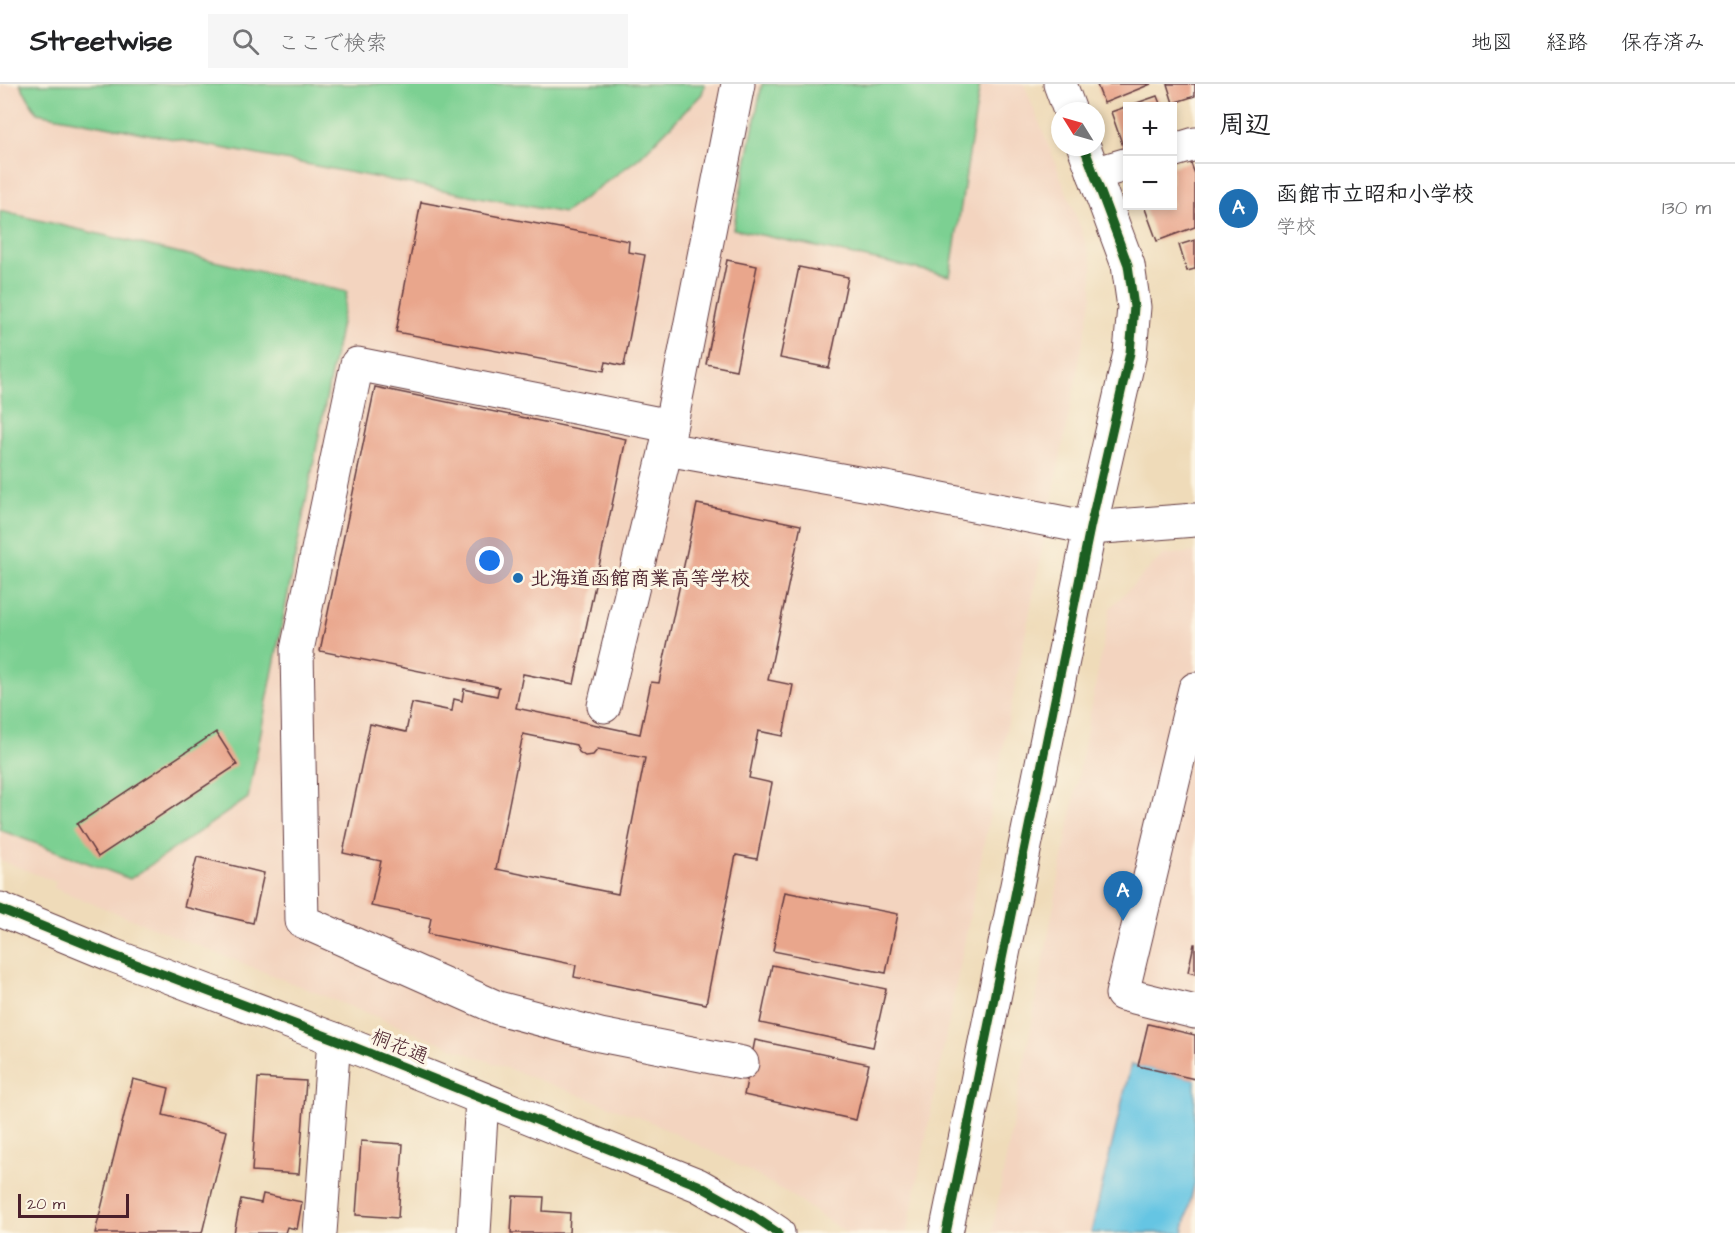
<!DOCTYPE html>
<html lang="ja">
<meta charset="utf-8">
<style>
:root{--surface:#fff;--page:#f6f6f6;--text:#202124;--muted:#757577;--line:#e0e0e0;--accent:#1f6fb2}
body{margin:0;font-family:"Architects Daughter","Klee One",sans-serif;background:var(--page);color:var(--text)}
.controls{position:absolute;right:18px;top:18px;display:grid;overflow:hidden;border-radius:0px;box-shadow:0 3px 9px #0003}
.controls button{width:54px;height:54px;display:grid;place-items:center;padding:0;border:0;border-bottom:2px solid var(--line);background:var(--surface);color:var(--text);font:30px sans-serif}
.compass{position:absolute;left:1051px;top:18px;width:54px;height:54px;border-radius:50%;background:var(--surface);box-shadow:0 3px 9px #0003;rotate:307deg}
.scale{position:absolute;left:18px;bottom:15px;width:111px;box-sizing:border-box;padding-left:6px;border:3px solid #4a1f2b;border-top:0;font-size:16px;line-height:21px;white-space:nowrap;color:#4a1f2b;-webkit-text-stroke:4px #fcf5e5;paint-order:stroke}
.you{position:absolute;left:490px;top:477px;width:21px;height:21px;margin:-15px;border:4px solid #fff;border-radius:50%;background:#1a73e8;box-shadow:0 0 0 9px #1a73e833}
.badge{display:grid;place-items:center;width:39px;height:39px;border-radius:50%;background:var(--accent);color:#fff;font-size:20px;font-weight:700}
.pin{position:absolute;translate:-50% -50px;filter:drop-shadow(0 2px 3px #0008)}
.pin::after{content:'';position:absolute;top:32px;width:21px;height:18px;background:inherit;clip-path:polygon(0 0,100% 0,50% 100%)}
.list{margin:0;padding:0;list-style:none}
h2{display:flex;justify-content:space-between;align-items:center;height:78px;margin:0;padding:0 24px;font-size:26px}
h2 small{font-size:20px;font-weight:400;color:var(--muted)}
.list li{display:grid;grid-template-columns:39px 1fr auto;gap:18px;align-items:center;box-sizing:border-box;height:90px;padding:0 24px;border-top:2px solid var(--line)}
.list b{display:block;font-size:22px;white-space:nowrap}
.list p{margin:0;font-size:20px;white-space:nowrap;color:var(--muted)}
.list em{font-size:20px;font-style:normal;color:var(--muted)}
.icon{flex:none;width:33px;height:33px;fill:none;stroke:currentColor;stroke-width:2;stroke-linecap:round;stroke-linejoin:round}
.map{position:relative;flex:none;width:1195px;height:1149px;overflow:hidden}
header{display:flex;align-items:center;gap:36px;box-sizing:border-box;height:84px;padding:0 30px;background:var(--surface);border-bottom:2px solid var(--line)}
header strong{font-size:28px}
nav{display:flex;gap:33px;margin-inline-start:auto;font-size:21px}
.search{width:420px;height:54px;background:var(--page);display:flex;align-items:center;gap:15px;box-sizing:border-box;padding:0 21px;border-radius:0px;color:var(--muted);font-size:22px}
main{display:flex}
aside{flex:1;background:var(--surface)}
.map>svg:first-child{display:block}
.built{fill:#f3d4bf}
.green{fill:#7cd092;stroke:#63785e;stroke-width:1.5}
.water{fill:#65c5e3;stroke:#587287;stroke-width:1.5}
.building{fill:#e9a68c;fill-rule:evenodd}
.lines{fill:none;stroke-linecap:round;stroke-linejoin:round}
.minor-casing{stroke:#633b40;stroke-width:35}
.minor{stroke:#fff;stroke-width:33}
.cycleway-casing{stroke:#fcf5e5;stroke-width:13}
.cycleway{stroke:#1b5e20;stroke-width:9}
.poi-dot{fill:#1f6fb2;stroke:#fcf5e5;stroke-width:2}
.labels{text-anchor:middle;stroke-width:6;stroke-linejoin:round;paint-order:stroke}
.poi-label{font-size:20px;font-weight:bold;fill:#4a1f2b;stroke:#fcf5e5;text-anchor:start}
.street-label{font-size:20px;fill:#4a1f2b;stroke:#fcf5e5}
</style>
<header>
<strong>Streetwise</strong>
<div class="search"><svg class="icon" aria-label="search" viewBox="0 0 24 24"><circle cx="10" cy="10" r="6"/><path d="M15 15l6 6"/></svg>ここで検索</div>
<nav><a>地図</a><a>経路</a><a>保存済み</a></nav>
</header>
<main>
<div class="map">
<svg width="1195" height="1149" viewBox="0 0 1195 1149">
<rect width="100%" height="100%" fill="#fcf5e5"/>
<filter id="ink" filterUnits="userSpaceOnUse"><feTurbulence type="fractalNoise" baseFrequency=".0167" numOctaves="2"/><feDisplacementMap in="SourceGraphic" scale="12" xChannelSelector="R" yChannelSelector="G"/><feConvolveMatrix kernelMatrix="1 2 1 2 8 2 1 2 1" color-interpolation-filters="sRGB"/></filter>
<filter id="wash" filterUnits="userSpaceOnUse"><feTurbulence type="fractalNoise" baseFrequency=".008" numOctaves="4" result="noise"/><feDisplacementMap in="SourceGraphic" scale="24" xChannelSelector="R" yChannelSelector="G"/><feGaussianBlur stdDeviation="1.35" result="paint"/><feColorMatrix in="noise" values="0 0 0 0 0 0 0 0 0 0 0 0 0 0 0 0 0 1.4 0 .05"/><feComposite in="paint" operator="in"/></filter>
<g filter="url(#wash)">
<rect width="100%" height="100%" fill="#efdbb9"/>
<g class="built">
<path d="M 0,0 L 1024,0 L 1080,142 L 1092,179 L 1092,213 L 907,1149 L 846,1149 L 788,1109 L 727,1075 L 649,1037 L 474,972 L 54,804 L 56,798 L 0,776 Z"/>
<path d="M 1195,468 L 1195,1149 L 992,1149 L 1110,524 L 1163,471 Z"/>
</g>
<g class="green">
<path d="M 20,0 L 705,0 L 702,10 L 639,74 L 564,129 L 37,29 Z"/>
<path d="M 762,0 L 980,0 L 950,192 L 733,145 Z"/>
<path d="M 0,127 L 347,208 L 248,714 L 130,795 L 0,746 Z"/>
</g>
<path class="water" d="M 1131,980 L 1195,995 L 1195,1097 L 1183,1149 L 1091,1149 Z"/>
<g id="blocks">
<g class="building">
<path d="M 1101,0 L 1151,0 L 1104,19 L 1097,1 Z"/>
<path d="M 1167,0 L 1195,0 L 1195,12 L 1173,19 Z"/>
<path d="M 1157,12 L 1161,22 L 1128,22 L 1128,64 L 1124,65 L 1111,28 Z"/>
<path d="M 1190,77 L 1195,90 L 1195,143 L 1157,157 L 1144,122 L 1172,122 L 1172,83 Z"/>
<path d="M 421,118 L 629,157 L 628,168 L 645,171 L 624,282 L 606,278 L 604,287 L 396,248 Z"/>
<path d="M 1195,156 L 1195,185 L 1187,187 L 1179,161 Z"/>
<path d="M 727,176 L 757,182 L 736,286 L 706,280 Z"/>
<path d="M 799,183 L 848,193 L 829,284 L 780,274 Z"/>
<path d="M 375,303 L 626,355 L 574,600 L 523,590 L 516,624 L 640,650 L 651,598 L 659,599 L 697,420 L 801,441 L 768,596 L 793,601 L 783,652 L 758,647 L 749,694 L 772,699 L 757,775 L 736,771 L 706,920 L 574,893 L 576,881 L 428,850 L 431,834 L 371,822 L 381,777 L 343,769 L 370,640 L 406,648 L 412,619 L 452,627 L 454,615 L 462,617 L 464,605 L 497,612 L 499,603 L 320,567 ZM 523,650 L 576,661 L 579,668 L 585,672 L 593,671 L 598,665 L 645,674 L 618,810 L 496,785 Z"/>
<path d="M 216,648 L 237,681 L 98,773 L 77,740 Z"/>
<path d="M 197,773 L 264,789 L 253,839 L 184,823 Z"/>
<path d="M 785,808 L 898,830 L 886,889 L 773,867 Z"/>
<path d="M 1194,860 L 1195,860 L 1195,890 L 1188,888 Z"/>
<path d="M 772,881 L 886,905 L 873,963 L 760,939 Z"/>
<path d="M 1148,940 L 1195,951 L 1195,995 L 1138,982 Z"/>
<path d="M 755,956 L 869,980 L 856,1036 L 744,1011 Z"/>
<path d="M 258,994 L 306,997 L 299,1090 L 252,1087 Z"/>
<path d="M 133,995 L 169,1004 L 163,1031 L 227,1047 L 202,1149 L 95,1149 Z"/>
<path d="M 361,1057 L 403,1060 L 398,1134 L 356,1131 Z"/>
<path d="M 263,1110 L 302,1118 L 297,1145 L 287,1143 L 285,1149 L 234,1149 L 241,1115 L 261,1119 Z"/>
<path d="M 513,1112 L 544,1113 L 543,1127 L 570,1129 L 569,1149 L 511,1149 Z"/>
</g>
</g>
</g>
<g filter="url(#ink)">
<use href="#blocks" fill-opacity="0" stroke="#633b40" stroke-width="1.5"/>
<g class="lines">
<defs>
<g id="minor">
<path d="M 1060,0 L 1070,27"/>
<path d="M 1172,67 L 1195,60"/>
<path d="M 1094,90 L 1128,80"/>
<path d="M 670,342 L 357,280 L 297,566 L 302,837 L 498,924 L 600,951 L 742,979"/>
<path d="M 666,365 L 886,404 L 1090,444 L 1195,436"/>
<path d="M 1195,605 L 1122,910 L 1195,928"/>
<path d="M 604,622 L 666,365 L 738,0"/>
<path d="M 0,825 L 112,871 L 334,955 L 698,1101 L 753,1132 L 778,1149"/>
<path d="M 320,1149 L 334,955"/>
<path d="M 474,1149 L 482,1015"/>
<path d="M 946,1149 L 1090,444 L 1130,269 L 1134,223 L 1128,181 L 1084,63"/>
</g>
</defs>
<use href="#minor" class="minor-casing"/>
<use href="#minor" class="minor"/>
<defs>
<g id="cycleway">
<path d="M 0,825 L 112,871 L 334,955 L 698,1101 L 753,1132 L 778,1149"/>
<path d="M 946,1149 L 1090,444 L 1130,269 L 1134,223 L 1128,181 L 1084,63"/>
</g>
</defs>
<use href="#cycleway" class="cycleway-casing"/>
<use href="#cycleway" class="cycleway"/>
</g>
</g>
<circle class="poi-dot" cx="518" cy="494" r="6"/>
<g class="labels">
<g class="poi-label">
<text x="530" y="501">北海道函館商業高等学校</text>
</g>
<g class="street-label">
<text transform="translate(400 962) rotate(22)" y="7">桐花通</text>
</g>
</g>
</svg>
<div class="controls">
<button>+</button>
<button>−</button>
</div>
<svg class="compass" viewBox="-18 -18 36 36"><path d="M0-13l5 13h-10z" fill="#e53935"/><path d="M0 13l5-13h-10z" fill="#757577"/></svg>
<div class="scale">20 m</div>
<div class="you"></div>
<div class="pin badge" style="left:1123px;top:837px">A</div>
</div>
<aside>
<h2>周辺<small></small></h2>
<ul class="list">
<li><span class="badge">A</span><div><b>函館市立昭和小学校</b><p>学校</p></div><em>130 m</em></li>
</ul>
</aside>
</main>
